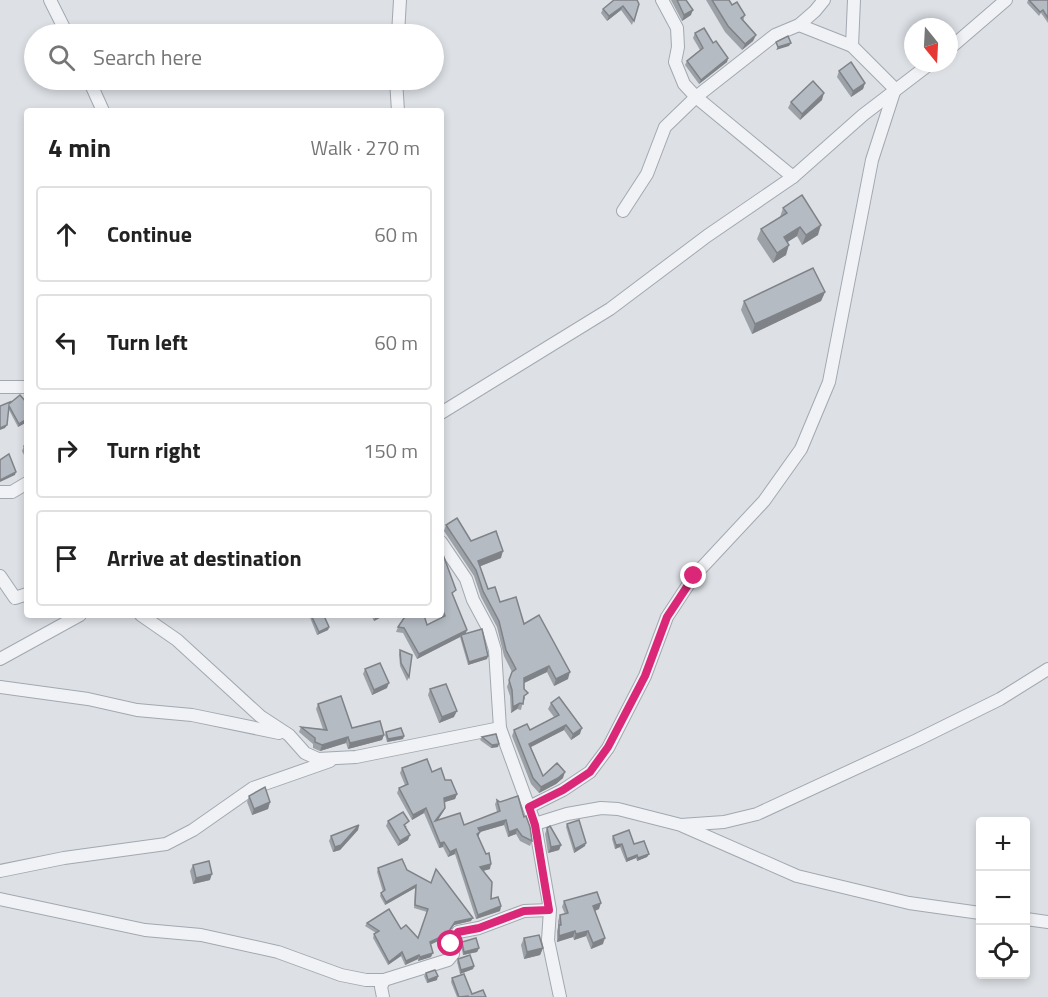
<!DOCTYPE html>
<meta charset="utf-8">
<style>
:root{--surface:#fff;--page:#f2f2f2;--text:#222;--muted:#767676;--line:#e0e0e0}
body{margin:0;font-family:"Titillium Web",sans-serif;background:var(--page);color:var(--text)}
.controls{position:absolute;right:18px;bottom:18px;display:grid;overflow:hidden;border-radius:6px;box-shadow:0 3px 9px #0003}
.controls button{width:54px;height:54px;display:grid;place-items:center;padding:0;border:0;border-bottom:2px solid var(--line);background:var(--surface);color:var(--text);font:30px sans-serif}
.compass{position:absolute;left:904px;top:18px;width:54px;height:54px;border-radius:50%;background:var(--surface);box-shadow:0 3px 9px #0003;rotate:162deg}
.stop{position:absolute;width:18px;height:18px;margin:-14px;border:4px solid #db2777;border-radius:50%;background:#fff}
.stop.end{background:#db2777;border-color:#fff;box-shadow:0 2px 6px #0008}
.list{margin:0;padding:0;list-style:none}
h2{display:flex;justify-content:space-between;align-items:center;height:78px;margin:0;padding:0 24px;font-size:26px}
h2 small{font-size:20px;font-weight:400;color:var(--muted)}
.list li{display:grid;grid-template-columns:39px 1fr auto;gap:18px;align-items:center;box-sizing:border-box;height:96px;margin:0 12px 12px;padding:0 12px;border:2px solid var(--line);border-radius:6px}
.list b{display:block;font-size:22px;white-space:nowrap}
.list em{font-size:20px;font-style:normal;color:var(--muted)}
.icon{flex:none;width:33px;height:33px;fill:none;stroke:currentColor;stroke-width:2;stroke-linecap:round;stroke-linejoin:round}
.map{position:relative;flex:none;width:1048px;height:997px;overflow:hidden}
.search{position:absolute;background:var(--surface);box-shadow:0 3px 9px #0003;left:24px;top:24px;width:420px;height:66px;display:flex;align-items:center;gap:15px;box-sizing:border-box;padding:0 21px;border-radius:33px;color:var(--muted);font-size:22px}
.panel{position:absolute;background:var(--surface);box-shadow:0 3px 9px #0003;left:24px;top:108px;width:420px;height:510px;border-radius:6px}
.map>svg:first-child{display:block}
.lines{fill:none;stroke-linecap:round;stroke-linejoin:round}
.street-casing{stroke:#a3a8b0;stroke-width:14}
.street{stroke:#f0f2f5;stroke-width:12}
.wall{fill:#9ca1a8}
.shaded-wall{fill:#7f8388}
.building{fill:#b5bbc3;stroke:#7f8388;stroke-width:1.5}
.route{stroke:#db2777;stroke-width:8}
</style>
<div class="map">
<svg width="1048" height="997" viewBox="0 0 1048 997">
<rect width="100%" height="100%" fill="#dde1e6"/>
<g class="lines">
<defs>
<g id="street">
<path d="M 50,0 L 67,34"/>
<path d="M 662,0 L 677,28 L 678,47 L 675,62 L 684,84 L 696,97 L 793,177"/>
<path d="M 799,25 L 852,46"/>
<path d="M 398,34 L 400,0"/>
<path d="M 949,49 L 1006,0"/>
<path d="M 89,80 L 103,111"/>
<path d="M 396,80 L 398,111"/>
<path d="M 623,211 L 647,174 L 665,127 L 696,97 L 775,35 L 799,25 L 815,11 L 824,0"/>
<path d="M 0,387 L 27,387"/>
<path d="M 441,413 L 610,309 L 707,236 L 793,177 L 863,115 L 931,63"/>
<path d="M 0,492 L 12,492 L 27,483"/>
<path d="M 441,542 L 466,579 L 473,600 L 489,630 L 495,650 L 500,728 L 535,824 L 550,910 L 548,940 L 560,997"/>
<path d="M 0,576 L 15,598 L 27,594"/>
<path d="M 141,615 L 177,640 L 260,716 L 289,735 L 305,753 L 318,759 L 356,757 L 500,728"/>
<path d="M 0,659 L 80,615"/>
<path d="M 0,687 L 88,699 L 137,710 L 192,715 L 279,733"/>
<path d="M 529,807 L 563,790 L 590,772 L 608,748 L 645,676 L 667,617 L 694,576 L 764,501 L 801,449 L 829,382 L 872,160 L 895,89 L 852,46 L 854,0"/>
<path d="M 535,824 L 567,814 L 601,808 L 618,809 L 681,825 L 724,822 L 757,814 L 917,740 L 1000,699 L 1048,669"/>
<path d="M 683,826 L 797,876 L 909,903 L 980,913"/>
<path d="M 0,871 L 64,858 L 166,844 L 193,830 L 253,788 L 330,761"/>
<path d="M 0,899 L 145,930 L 201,935 L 278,952 L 341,975 L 366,980 L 384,980 L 448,960 L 453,954 L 451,944 L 458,932 L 479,928 L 524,911 L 550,910"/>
<path d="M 1026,919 L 1048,922"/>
<path d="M 383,997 L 381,987 L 384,980"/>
</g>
</defs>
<use href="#street" class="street-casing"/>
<use href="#street" class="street"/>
</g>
<g class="wall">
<path d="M 671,0 L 686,0 L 691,15 L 682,21 Z"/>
<path d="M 706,0 L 729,0 L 732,5 L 745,15 L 743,21 L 756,35 L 753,41 L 742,50 L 725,32 Z"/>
<path d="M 1028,0 L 1048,0 L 1048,23 L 1041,13 L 1039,16 L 1027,3 Z"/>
<path d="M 639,4 L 632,25 L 621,10 L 607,21 L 601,13 L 603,9 Z"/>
<path d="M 695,33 L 713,43 L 728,58 L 727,62 L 699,84 L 685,65 L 687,61 L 700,50 L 693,38 Z"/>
<path d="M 839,71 L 865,83 L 863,89 L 851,97 L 837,77 Z"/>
<path d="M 822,100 L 800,120 L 788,108 L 791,102 Z"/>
<path d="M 783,208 L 818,235 L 802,245 L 797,236 L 787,242 L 786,255 L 773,263 L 757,239 L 761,229 L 780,217 Z"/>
<path d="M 825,292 L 821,301 L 752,334 L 741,310 L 744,301 Z"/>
<path d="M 27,403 L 27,422 L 18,427 L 9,410 L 5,428 L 9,404 Z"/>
<path d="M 27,444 L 27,461 L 22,451 L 24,446 Z"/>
<path d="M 446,525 L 471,541 L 501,558 L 480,566 L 488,589 L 500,602 L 524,624 L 568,679 L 554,686 L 547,672 L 524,683 L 525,699 L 523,701 L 521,710 L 517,709 L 511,713 L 510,696 L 507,687 L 512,672 L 504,656 L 497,627 L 481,597 L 474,576 L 444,531 Z"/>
<path d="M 441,549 L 453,596 L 467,630 L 465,634 L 488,656 L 487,659 L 468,665 L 460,637 L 417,659 L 403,633 L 396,632 L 398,627 L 427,625 L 442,618 L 441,615 Z"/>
<path d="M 309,615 L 322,615 L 329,627 L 328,630 L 317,635 Z"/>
<path d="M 371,615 L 385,615 L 374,621 Z"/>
<path d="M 400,650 L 409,677 L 407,681 L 400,666 L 399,654 Z"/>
<path d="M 365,669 L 387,688 L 372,695 L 363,674 Z"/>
<path d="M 430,689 L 454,717 L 439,723 L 428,695 Z"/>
<path d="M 551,703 L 580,734 L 571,740 L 564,730 L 531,747 L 543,776 L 563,778 L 556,784 L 539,793 L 531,784 L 512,736 L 514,730 L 530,730 L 554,717 L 548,709 Z"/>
<path d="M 318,704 L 352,728 L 384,735 L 382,740 L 348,749 L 346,743 L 320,751 L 313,748 L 313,744 L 299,732 L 301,727 L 323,729 L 316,709 Z"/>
<path d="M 386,732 L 404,736 L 403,739 L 387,742 L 385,735 Z"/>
<path d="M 482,737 L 498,747 L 491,748 L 480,740 Z"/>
<path d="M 402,768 L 432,772 L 445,780 L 457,794 L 455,799 L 444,802 L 445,808 L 443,812 L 438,820 L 464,825 L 497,812 L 495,804 L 497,800 L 524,817 L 532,841 L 530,846 L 520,841 L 516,834 L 508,837 L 504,825 L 480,832 L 478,837 L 490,869 L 483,871 L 491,899 L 501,906 L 500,911 L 476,919 L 455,854 L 448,857 L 443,847 L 439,848 L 424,813 L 412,820 L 397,793 L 399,788 L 405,785 L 400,773 Z"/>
<path d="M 249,796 L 270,802 L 268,809 L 252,815 L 247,802 Z"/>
<path d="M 388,821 L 407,826 L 406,827 L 408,840 L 398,846 L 386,826 Z"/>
<path d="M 567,824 L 585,846 L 574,853 L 566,827 Z"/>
<path d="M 359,825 L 358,830 L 340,850 L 333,852 L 329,841 L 331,836 Z"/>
<path d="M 547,828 L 561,845 L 559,850 L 548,853 L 545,834 Z"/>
<path d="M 613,836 L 634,844 L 649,854 L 647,857 L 637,861 L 636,858 L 626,862 L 620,847 L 615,849 L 612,839 Z"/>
<path d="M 193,865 L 210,880 L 193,884 L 190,871 Z"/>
<path d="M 378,868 L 407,870 L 471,921 L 454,925 L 445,938 L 430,945 L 431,957 L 418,961 L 418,959 L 405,965 L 401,956 L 388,965 L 373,938 L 374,934 L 376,933 L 365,926 L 367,923 L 401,929 L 418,938 L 427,912 L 414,908 L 415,888 L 385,905 L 380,896 L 381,893 L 383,892 L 377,872 Z"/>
<path d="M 564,901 L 599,909 L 595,911 L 603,944 L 591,949 L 586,936 L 574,940 L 573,937 L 557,942 L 557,931 L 558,927 L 558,921 L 560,915 L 565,914 L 562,907 Z"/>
<path d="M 524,938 L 543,948 L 540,955 L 524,959 L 521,945 Z"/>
<path d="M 462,942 L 479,948 L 477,952 L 463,955 L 461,945 Z"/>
<path d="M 458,959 L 474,966 L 473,969 L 460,974 L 457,962 Z"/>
<path d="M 426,973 L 437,980 L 427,983 L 424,976 Z"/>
<path d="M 452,978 L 472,994 L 486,997 L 457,997 L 451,982 Z"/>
</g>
<g class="shaded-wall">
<path d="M 623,6 L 621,10 L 607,21 L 609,16 Z"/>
<path d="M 693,10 L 691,15 L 682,21 L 684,15 Z"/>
<path d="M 756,35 L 753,41 L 742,50 L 745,44 Z"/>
<path d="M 791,43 L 789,46 L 776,50 L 778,47 Z"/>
<path d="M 728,58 L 727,62 L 699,84 L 701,80 Z"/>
<path d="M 865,83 L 863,89 L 851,97 L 853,91 Z"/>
<path d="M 824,93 L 822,100 L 800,120 L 802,114 Z"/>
<path d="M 821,225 L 818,235 L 802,245 L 806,235 Z"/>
<path d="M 800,227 L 797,236 L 780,247 L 784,237 Z"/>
<path d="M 789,245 L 786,255 L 773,263 L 777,253 Z"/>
<path d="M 825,292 L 821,301 L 752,334 L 755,324 Z"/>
<path d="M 27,419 L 27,422 L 18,427 L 19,424 Z"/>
<path d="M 7,425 L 5,428 L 0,430 L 0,428 Z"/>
<path d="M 16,472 L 15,475 L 0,482 L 0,480 Z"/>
<path d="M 503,551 L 501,558 L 476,568 L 478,561 Z"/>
<path d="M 377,615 L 385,615 L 374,621 L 376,616 Z"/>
<path d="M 329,627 L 328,630 L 317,635 L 319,632 Z"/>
<path d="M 467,630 L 465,635 L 461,635 L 460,637 L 417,659 L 419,654 Z"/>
<path d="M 488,656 L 487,659 L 468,665 L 469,662 Z"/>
<path d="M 549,666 L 547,672 L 522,684 L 524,678 Z"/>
<path d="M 570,672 L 568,679 L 554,686 L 556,679 Z"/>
<path d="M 389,683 L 387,688 L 372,695 L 374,690 Z"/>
<path d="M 520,703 L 517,709 L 511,713 L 513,707 Z"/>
<path d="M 457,711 L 454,717 L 439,723 L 442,717 Z"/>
<path d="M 566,725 L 564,730 L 527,749 L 529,744 Z"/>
<path d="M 582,728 L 580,734 L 571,740 L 573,734 Z"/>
<path d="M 384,735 L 382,740 L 348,749 L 350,743 Z"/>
<path d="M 404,736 L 403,739 L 387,742 L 388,739 Z"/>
<path d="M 348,737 L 346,743 L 320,751 L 322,745 Z"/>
<path d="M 499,744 L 498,747 L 491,748 L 492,745 Z"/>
<path d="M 565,772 L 563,778 L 556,784 L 539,793 L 541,787 Z"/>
<path d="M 457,794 L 455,799 L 442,803 L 444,798 Z"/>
<path d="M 270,802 L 268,809 L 252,815 L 254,809 Z"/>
<path d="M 426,808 L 424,813 L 412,820 L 413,815 Z"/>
<path d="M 445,808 L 443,812 L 434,826 L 435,821 Z"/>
<path d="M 506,820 L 504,825 L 480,832 L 478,837 L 475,838 L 478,828 Z"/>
<path d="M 359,825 L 358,830 L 340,850 L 333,852 L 335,847 Z"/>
<path d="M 517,829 L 516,834 L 508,837 L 509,832 Z"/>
<path d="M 410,835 L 408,840 L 398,846 L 400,841 Z"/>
<path d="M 444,842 L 443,847 L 439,848 L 440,843 Z"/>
<path d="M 586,843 L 585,846 L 574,853 L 575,849 Z"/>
<path d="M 622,844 L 620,847 L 615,849 L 616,845 Z"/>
<path d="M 561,845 L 559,850 L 548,853 L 551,847 Z"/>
<path d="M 456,849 L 455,854 L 448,857 L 450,852 Z"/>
<path d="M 649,854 L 647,857 L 637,861 L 638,858 Z"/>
<path d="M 637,855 L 636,858 L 626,862 L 627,859 Z"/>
<path d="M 491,864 L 490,869 L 478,872 L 480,867 Z"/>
<path d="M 212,874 L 210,880 L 193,884 L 196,878 Z"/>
<path d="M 416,885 L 415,888 L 385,905 L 386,902 Z"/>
<path d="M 601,903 L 599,909 L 591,912 L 593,906 Z"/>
<path d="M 501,906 L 500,911 L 476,919 L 478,915 Z"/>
<path d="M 473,918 L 471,921 L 454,925 L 445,938 L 429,945 L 430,942 L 455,922 Z"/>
<path d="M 575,931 L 573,937 L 557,942 L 559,936 Z"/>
<path d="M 588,931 L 586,936 L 574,940 L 576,934 Z"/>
<path d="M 605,938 L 603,944 L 591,949 L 593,943 Z"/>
<path d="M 479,948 L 477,952 L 463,955 L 464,952 Z"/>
<path d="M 543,948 L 540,955 L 524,959 L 527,952 Z"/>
<path d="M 402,952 L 401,956 L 388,965 L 389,962 Z"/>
<path d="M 433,953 L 431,957 L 418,961 L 420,957 Z"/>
<path d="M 419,955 L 418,959 L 405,965 L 406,961 Z"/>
<path d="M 474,966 L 473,969 L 460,974 L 461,970 Z"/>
<path d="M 438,976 L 437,980 L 427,983 L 428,980 Z"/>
</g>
<g class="building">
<path d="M 614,0 L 637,0 L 639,4 L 634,21 L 623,6 L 609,16 L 603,9 Z"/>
<path d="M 677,0 L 686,0 L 693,10 L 684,15 Z"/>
<path d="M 712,0 L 729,0 L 732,5 L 737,2 L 745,15 L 741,18 L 756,35 L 745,44 L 728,26 Z"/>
<path d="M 1029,0 L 1048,0 L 1048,18 L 1043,10 L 1040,12 Z"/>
<path d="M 704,28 L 713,43 L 716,41 L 728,58 L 701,80 L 687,61 L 703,48 L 695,33 Z"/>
<path d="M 788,36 L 791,43 L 778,47 L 776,42 Z"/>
<path d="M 851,62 L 865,83 L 853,91 L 839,71 Z"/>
<path d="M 813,81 L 824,93 L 802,114 L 791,102 Z"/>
<path d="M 802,195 L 821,225 L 806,235 L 800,227 L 784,237 L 789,245 L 777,253 L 761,229 L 787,213 L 783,208 Z"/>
<path d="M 813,268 L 825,292 L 755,324 L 744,301 Z"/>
<path d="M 20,395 L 27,403 L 27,419 L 19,424 L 9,406 L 7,425 L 0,428 L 0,406 L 10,402 L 9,404 Z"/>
<path d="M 27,444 L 27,453 L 24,446 Z"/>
<path d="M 9,454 L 16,472 L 0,480 L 0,460 Z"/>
<path d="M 457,518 L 471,541 L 496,531 L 503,551 L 478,561 L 488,589 L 495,587 L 500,602 L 516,597 L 524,624 L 539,615 L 570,672 L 556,679 L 549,666 L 524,678 L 524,689 L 528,693 L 524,696 L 523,704 L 520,703 L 513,707 L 512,690 L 509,680 L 512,672 L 516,669 L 506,650 L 499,621 L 483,591 L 476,570 L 446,525 Z"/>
<path d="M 441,549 L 456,590 L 452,593 L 467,630 L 419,654 L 404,628 L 398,627 L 406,615 L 424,615 L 427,625 L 445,616 L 441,605 Z"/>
<path d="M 311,615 L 322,615 L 323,617 L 324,616 L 329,627 L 319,632 Z"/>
<path d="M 482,629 L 488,656 L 469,662 L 461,635 Z"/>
<path d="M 400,650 L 412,655 L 409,677 L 401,663 Z"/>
<path d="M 380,663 L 389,683 L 374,690 L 365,669 Z"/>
<path d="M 446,684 L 457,711 L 442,717 L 430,689 Z"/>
<path d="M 341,696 L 352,728 L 380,721 L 384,735 L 350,743 L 348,737 L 322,745 L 315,742 L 315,738 L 301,727 L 327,730 L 318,704 Z"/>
<path d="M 559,697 L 582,728 L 573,734 L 566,725 L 529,744 L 543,776 L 557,763 L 565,772 L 558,778 L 541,787 L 533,778 L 514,730 L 527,724 L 530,730 L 559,715 L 551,703 Z"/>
<path d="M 401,728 L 404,736 L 388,739 L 386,732 Z"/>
<path d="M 496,734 L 499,744 L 492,745 L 482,737 Z"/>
<path d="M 427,759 L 432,772 L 441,768 L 445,780 L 451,780 L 457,794 L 444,798 L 445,808 L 435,821 L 460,813 L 464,825 L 500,811 L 497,800 L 500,802 L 518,796 L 524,817 L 526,816 L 530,827 L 532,841 L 522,836 L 517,829 L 509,832 L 506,820 L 478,828 L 480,832 L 477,834 L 486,854 L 489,853 L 491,864 L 480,867 L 492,882 L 491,899 L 498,897 L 501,906 L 478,915 L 456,849 L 450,852 L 444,842 L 440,843 L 426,808 L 413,815 L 399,788 L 408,784 L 402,768 Z"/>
<path d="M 265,787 L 270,802 L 254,809 L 249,796 Z"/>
<path d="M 403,812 L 409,821 L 404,825 L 410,835 L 400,841 L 388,821 Z"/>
<path d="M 579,820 L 586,843 L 575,849 L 567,824 Z"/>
<path d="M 359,825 L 341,845 L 335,847 L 331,836 Z"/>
<path d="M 550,826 L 561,845 L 551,847 L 547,828 Z"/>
<path d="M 629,830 L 634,844 L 644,841 L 649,854 L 638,858 L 637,855 L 627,859 L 622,844 L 616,845 L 613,836 Z"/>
<path d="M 402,859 L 407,870 L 431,883 L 436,869 L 473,918 L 455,922 L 447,934 L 430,942 L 433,953 L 420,957 L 419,955 L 406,961 L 402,952 L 389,962 L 374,934 L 379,931 L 367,923 L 389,909 L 401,929 L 406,925 L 418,938 L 428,909 L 415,905 L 416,885 L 386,902 L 381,893 L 385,890 L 378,868 Z"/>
<path d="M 209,861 L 212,874 L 196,878 L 193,865 Z"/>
<path d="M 597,892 L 601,903 L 593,906 L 605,938 L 593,943 L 588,931 L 576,934 L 575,931 L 559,936 L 559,925 L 561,925 L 560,915 L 568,913 L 564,901 Z"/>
<path d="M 539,935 L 543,948 L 527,952 L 524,938 Z"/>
<path d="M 476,938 L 479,948 L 464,952 L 462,942 Z"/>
<path d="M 470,955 L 474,966 L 461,970 L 458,959 Z"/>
<path d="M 435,970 L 438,976 L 428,980 L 426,973 Z"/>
<path d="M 464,974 L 472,994 L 483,990 L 486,997 L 468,997 L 468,996 L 459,997 L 452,978 Z"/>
</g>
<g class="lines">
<path class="route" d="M 451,944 L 458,932 L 479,928 L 524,911 L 549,910 L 535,825 L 529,807 L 563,790 L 590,772 L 608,747 L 645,676 L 667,617 L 694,576"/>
</g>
</svg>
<div class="controls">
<button>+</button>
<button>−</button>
<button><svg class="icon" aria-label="locate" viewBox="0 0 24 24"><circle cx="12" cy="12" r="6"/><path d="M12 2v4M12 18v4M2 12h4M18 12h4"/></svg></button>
</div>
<svg class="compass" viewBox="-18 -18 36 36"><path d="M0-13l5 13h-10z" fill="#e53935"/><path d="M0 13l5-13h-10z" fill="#767676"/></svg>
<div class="stop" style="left:451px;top:944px"></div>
<div class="stop end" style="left:694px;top:576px"></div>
<div class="search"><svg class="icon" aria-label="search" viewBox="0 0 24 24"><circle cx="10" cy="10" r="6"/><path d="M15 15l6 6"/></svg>Search here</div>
<section class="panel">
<h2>4 min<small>Walk · 270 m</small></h2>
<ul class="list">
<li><svg class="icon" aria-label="ahead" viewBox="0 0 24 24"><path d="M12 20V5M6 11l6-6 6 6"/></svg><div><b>Continue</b></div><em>60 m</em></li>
<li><svg class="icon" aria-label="left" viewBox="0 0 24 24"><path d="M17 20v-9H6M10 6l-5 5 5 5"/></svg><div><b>Turn left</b></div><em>60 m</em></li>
<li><svg class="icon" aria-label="right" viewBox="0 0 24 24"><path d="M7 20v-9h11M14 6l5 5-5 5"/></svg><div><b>Turn right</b></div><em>150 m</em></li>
<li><svg class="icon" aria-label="arrive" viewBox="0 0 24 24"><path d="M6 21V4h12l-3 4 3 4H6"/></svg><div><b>Arrive at destination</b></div></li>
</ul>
</section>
</div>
